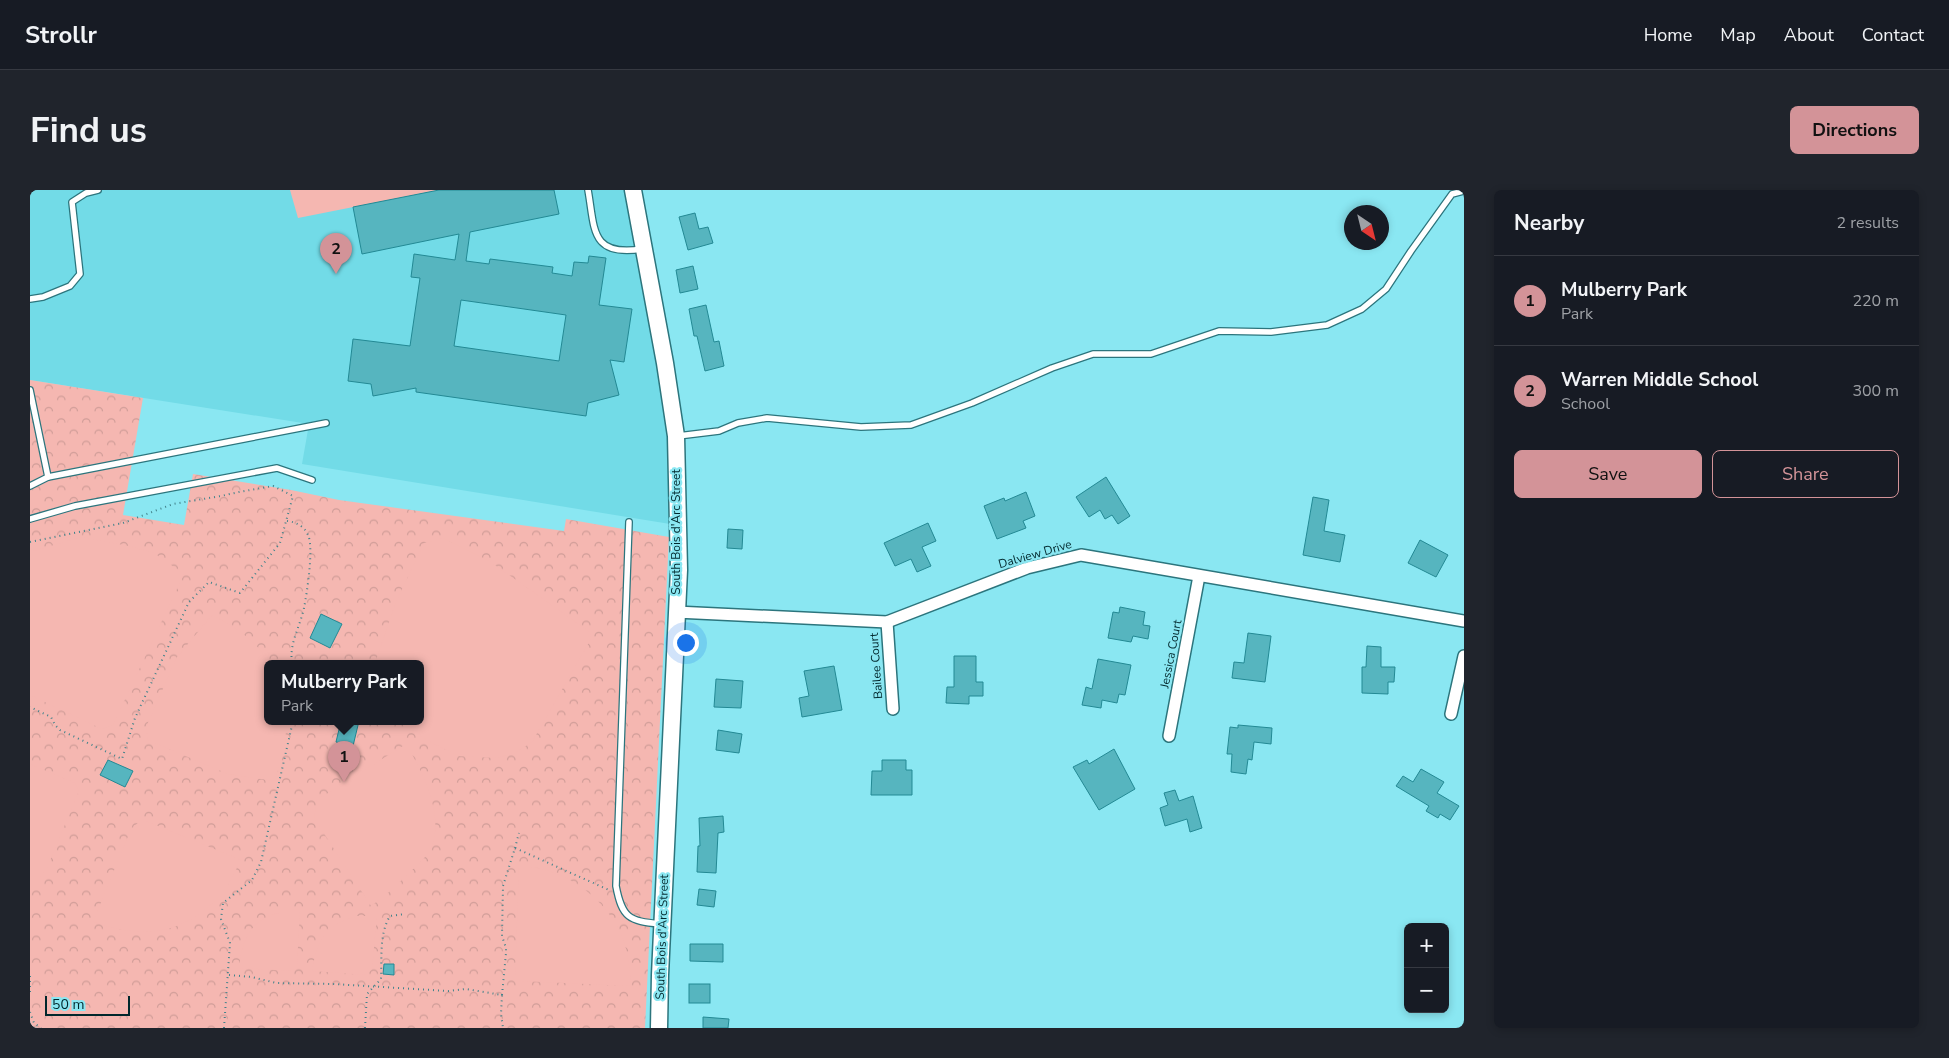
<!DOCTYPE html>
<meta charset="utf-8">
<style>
:root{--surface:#171b24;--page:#20242c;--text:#f1f3f6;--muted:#9ea1a6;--line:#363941;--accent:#d39398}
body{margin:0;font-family:"Nunito Sans",sans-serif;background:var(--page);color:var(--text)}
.controls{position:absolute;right:15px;bottom:15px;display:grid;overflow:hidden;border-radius:8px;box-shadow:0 2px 8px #0003}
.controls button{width:45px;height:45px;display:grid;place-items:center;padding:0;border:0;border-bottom:1px solid var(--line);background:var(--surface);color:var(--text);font:25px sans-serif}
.compass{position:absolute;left:1314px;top:15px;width:45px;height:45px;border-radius:50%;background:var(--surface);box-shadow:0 2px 8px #0003;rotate:145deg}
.scale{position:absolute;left:15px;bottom:12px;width:85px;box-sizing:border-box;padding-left:5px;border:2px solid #00272c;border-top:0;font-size:14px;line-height:18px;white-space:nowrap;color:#00272c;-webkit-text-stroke:4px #8ae7f2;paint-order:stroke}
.you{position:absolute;left:655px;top:452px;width:18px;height:18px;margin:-12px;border:4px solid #fff;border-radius:50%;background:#1a73e8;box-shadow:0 0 0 8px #1a73e833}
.badge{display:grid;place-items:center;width:32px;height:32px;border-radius:50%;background:var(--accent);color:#111;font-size:16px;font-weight:700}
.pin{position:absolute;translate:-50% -41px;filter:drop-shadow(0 1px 2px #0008)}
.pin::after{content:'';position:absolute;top:26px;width:18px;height:15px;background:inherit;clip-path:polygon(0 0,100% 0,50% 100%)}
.popup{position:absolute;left:234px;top:470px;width:160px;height:65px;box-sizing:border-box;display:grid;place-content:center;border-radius:8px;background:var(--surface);filter:drop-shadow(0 1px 4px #0005);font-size:16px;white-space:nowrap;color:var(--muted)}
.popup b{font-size:19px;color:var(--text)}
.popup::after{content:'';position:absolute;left:50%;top:100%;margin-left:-10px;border:10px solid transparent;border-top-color:var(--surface)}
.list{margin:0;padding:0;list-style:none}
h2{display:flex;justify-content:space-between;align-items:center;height:65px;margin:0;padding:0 20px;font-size:21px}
h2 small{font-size:16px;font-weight:400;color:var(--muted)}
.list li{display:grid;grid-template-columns:32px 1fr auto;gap:15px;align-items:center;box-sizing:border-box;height:90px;padding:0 20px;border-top:1px solid var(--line)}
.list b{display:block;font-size:19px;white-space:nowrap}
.list p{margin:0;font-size:16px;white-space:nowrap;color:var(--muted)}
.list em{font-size:16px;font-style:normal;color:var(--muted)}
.actions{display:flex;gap:10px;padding:15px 20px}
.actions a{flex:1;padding:11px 0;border:1px solid var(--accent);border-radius:8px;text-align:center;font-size:18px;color:var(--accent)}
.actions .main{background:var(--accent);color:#111}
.map{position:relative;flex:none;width:1434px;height:838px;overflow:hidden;border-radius:8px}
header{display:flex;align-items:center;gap:30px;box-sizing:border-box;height:70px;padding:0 25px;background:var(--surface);border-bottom:1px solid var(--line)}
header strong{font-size:24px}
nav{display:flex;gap:28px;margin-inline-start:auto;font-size:18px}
.intro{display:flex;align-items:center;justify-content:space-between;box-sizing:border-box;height:120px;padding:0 30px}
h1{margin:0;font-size:35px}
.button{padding:12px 22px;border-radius:8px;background:var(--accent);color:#111;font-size:18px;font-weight:700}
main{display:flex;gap:30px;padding:0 30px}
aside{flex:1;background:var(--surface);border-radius:8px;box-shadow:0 2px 8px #0003}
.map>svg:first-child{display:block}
.built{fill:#72dbe7}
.park{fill:url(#park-crowns);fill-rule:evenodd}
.pitch{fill:#f5b7b1}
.building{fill:#56b5bf;stroke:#238994;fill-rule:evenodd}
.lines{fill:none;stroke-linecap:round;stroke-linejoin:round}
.lane-casing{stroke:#2c757d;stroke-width:8}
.street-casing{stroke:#2c757d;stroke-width:14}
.secondary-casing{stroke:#2c757d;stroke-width:19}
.path{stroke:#42838b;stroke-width:2;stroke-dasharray:1 4;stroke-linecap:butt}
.lane{stroke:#fff;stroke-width:5.5}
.street{stroke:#fff;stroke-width:11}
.secondary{stroke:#fff;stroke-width:16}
.labels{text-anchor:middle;stroke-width:4.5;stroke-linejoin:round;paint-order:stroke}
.street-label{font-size:12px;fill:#00272c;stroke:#8ae7f2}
</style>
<header>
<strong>Strollr</strong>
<nav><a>Home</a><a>Map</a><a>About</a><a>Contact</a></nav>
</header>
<div class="intro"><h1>Find us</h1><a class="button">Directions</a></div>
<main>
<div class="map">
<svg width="1434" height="838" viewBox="0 0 1434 838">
<defs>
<pattern id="park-crowns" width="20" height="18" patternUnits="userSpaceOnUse" patternTransform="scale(1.25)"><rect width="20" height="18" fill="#f5b7b1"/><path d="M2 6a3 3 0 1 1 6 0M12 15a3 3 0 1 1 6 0" fill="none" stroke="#d09d98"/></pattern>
</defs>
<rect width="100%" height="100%" fill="#8ae7f2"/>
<path class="built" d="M 0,0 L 594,0 L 628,169 L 638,234 L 640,281 L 640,334 L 272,274 L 279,234 L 0,190 Z"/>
<path class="park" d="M 0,190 L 113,208 L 93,325 L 154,335 L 163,284 L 261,300 L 309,310 L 534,341 L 536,329 L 639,347 L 615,838 L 0,838 ZM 238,473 L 390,473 L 390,531 L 238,531 Z"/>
<g class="pitch">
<path d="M 260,0 L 409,0 L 268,28 Z"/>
<path d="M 51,347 L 99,356 L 124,363 L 154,384 L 83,535 L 72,539 L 0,505 L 0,362 Z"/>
<path d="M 413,348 L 459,371 L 560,442 L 561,449 L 502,552 L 485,563 L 466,568 L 429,566 L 402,553 L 366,531 L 390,531 L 390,473 L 345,473 L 366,412 L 394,353 Z"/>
<path d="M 182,425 C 200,434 230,452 237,472 C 240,480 238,520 238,531 L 256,531 C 257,552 252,572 244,591 L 198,584 L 118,550 L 116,537 L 147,467 Z"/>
<path d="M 376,554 C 393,582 416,628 400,660 C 394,670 384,678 376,686 C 365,697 354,707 341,716 L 284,628 L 287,610 Z"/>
<path d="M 0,574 L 45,593 L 49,601 L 17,678 L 0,700 Z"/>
<path d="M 110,631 L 116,631 L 211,670 C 205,681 200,694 192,704 C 187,711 179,716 172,722 C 137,748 102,745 63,732 L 101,639 Z"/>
<path d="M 489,677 C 497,677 505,677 512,679 C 548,688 580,715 593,749 C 598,762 599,777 601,791 L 599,796 L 491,791 L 485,786 Z"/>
<path d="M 252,722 L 270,722 L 267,775 L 261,781 L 209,778 C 212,748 221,729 252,722 Z"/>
<path d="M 326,726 L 347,726 L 342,779 L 336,785 L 282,781 C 287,750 294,736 326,726 Z"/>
</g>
<g class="building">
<path d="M 409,0 L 524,0 L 529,24 L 440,42 L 436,71 L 459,74 L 460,69 L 523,77 L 522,83 L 542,86 L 544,72 L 558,73 L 559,66 L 576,68 L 569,115 L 602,119 L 594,172 L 580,170 L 589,205 L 558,213 L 556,226 L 386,202 L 386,198 L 343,206 L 341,194 L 318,191 L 323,149 L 380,156 L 390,88 L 381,87 L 384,64 L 425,70 L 429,44 L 332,64 L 323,17 ZM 431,110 L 536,125 L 529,171 L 424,156 Z"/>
<path d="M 665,23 L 669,39 L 678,37 L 683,53 L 658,60 L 649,27 Z"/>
<path d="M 663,76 L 668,99 L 650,103 L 646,80 Z"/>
<path d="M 676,115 L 684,152 L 689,151 L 694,176 L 675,181 L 667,146 L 664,146 L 659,119 Z"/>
<path d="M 1076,287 L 1100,326 L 1088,334 L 1082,325 L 1075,329 L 1070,320 L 1059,327 L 1046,307 Z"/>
<path d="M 996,302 L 1005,326 L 993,331 L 996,338 L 967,349 L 954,316 L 974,308 L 975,311 Z"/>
<path d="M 1283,307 L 1299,310 L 1294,341 L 1315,345 L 1310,372 L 1273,365 Z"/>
<path d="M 898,333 L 906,351 L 892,357 L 901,376 L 887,382 L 881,369 L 865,376 L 854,353 Z"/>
<path d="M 698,339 L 713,340 L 712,359 L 697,358 Z"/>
<path d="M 1390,350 L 1418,365 L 1406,387 L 1378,373 Z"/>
<path d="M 1090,417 L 1115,422 L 1113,435 L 1120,436 L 1118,449 L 1103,446 L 1101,452 L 1078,448 L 1083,422 L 1089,423 Z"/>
<path d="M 291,424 L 312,434 L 300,458 L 280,448 Z"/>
<path d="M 1218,443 L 1241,446 L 1235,492 L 1202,488 L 1204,472 L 1214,473 Z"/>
<path d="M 1337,456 L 1351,457 L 1351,477 L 1365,477 L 1364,492 L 1358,492 L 1358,504 L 1332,503 L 1332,477 L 1336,477 Z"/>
<path d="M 924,466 L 946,466 L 946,492 L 953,492 L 953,506 L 939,506 L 939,514 L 916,513 L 917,497 L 924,497 Z"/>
<path d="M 1068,469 L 1101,475 L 1095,505 L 1089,504 L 1087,513 L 1072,510 L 1071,518 L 1052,515 L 1056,497 L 1062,499 Z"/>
<path d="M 804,476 L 812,520 L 772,527 L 769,508 L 779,506 L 774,481 Z"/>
<path d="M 686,489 L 713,491 L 711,518 L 684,517 Z"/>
<path d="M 311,531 L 329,531 L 323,556 L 306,552 Z"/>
<path d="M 1208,535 L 1242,538 L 1241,554 L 1224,552 L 1222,570 L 1218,569 L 1216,584 L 1201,582 L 1202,564 L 1197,564 L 1200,537 L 1208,538 Z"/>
<path d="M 688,540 L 712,544 L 709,563 L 686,560 Z"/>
<path d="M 1084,559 L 1105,599 L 1069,620 L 1043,577 L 1057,570 L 1059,574 Z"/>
<path d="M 78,570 L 103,581 L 95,597 L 70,585 Z"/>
<path d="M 852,570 L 876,570 L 876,580 L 882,580 L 882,605 L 841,605 L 842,581 L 852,581 Z"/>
<path d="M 1391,579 L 1414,592 L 1407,603 L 1429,616 L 1420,630 L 1410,624 L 1408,628 L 1396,621 L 1399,616 L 1366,596 L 1373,586 L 1383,592 Z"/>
<path d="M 1145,600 L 1149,611 L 1163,606 L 1172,638 L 1160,642 L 1157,629 L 1135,636 L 1130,618 L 1138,615 L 1134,603 Z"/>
<path d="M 693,626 L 694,642 L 688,643 L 686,683 L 667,682 L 668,656 L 670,656 L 669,628 Z"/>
<path d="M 669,699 L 686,701 L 684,717 L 667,715 Z"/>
<path d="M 660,754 L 693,754 L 693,772 L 660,771 Z"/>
<path d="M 354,774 L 364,774 L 364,785 L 353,784 Z"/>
<rect x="659" y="794" width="21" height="19"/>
<path d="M 673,827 L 699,829 L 698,838 L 673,838 Z"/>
</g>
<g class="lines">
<defs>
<g id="lane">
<path d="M 558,0 C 565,39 560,67 612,59"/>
<path d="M 0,109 L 13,107 L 40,96 L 50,84 L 42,12 L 56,3 L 68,0"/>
<path d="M 0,200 L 18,287 L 0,296"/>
<path d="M 648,246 L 689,241 L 708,233 L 737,228 L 831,237 L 881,235 L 942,213 L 1022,178 L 1063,164 L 1121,164 L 1189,141 L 1241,142 L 1297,135 L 1332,119 L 1356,99 L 1381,61 L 1422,4 L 1434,1"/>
<path d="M 18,287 L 296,233"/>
<path d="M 0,329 L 45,316 L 247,278 L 282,290"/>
<path d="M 599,332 L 586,696 C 592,728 599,731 630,734"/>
</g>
<g id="street">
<path d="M 646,422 L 857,432 L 997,378 L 1051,365 L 1434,431"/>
<path d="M 857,432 L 863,519"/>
<path d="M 1421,524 L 1434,466"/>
<path d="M 1139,546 L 1169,386"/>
</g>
<path id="secondary" d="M 603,0 L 635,173 L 646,246 L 649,380 L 630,785 L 629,838"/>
</defs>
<use href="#lane" class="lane-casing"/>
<use href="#street" class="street-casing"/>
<use href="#secondary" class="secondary-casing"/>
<g class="path">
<path d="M 257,331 C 266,332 274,336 278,345 C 284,357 277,403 274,418 C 270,437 259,453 262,473"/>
<path d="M 0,352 L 93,333 L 143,314 L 191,306 L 209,302 L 243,296 L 263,306 L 250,353 L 210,403 L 179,392 L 159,412 L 105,528 L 92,569 L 30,540 L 25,535 L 21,527 L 0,517"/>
<path d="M 485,658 L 489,643"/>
<path d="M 199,785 L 222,787 L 246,793 L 303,794 L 418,801 L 436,799 L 472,805 L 471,824 L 473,838"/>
<path d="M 0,786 L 0,806"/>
<path d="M 472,805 L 476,763 L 476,758 L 472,746 L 473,696 L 485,658 L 579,700"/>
<path d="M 0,822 L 4,833 L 11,838"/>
<path d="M 194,838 L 200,753 L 191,729 L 193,713 L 222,690 L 231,672 L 263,531"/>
<path d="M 335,838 L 337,804 L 351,789 C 352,769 349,744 360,726 L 375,724"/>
</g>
<use href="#lane" class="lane"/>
<use href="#street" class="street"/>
<use href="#secondary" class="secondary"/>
</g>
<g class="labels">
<g class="street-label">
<text transform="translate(646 342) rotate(-90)" y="4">South Bois d'Arc Street</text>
<text transform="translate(1005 364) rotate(-16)" y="4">Dalview Drive</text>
<text transform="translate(1141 464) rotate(-79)" y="4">Jessica Court</text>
<text transform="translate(846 476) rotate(-94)" y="4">Bailee Court</text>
<text transform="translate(632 747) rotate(-88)" y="4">South Bois d'Arc Street</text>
</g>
</g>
</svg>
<div class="controls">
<button>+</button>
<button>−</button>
</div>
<svg class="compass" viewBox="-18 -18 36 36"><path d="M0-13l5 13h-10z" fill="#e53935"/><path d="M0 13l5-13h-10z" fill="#9ea1a6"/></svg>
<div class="scale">50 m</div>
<div class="you"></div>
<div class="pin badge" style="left:314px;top:592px">1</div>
<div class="popup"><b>Mulberry Park</b>Park</div>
<div class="pin badge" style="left:306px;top:84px">2</div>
</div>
<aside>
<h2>Nearby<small>2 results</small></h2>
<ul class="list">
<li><span class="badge">1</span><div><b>Mulberry Park</b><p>Park</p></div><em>220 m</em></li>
<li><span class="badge">2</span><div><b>Warren Middle School</b><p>School</p></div><em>300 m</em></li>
</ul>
<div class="actions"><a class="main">Save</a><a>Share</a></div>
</aside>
</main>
